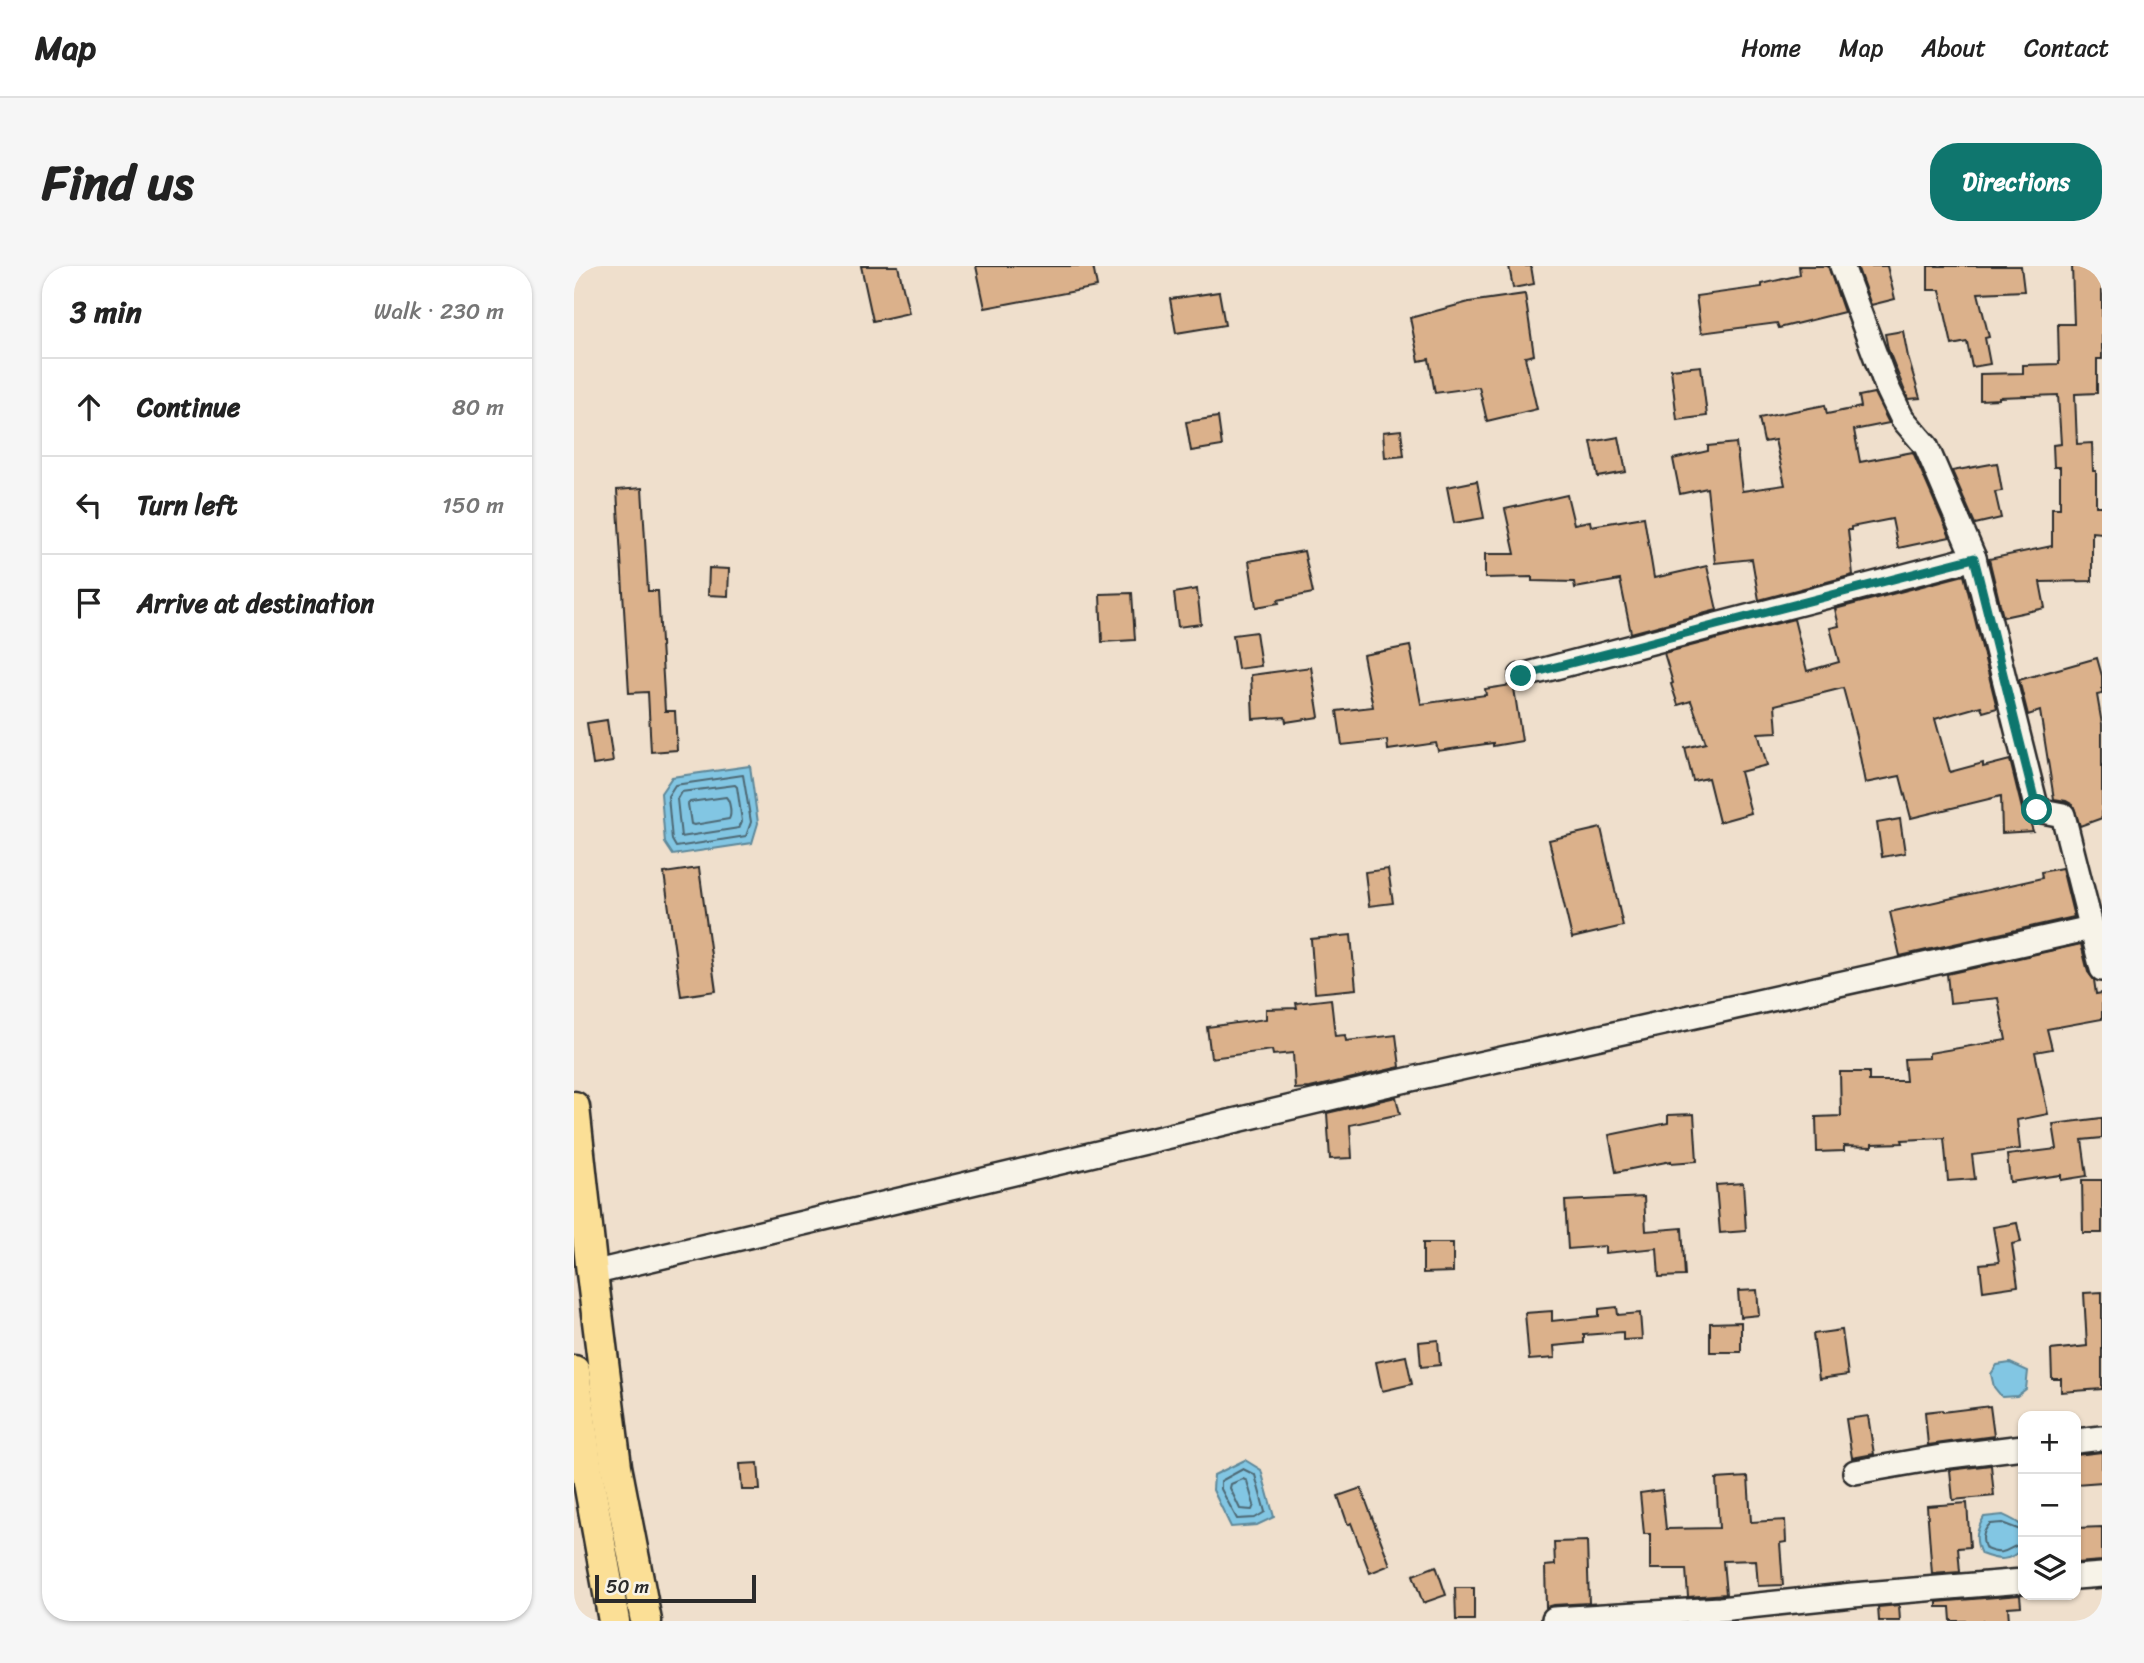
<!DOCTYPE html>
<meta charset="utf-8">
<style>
:root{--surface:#fff;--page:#f6f6f6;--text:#222;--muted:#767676;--line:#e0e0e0;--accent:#0f766e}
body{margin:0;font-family:Sriracha,sans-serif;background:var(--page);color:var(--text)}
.controls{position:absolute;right:21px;bottom:21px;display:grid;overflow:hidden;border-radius:14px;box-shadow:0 2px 5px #0004}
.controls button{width:63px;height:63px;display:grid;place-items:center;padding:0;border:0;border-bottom:2px solid var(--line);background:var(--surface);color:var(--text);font:35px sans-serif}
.scale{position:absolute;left:21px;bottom:18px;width:161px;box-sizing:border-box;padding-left:7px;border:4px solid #2b2b2b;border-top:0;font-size:19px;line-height:24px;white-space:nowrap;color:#2b2b2b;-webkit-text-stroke:5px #f7f3e8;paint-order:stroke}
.stop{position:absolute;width:21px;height:21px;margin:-16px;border:5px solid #0f766e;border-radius:50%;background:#fff}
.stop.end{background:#0f766e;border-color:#fff;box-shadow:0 2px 7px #0008}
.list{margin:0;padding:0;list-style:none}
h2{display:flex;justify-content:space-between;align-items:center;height:91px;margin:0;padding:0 28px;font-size:30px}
h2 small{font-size:23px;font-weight:400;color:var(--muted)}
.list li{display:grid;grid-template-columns:46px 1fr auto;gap:21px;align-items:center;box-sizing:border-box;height:98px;padding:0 28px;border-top:2px solid var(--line)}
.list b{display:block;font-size:26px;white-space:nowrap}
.list em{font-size:23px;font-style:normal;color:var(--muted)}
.icon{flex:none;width:38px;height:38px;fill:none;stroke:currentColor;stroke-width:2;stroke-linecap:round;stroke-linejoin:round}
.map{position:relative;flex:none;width:1528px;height:1355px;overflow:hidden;border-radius:28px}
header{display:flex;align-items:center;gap:42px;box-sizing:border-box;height:98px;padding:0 35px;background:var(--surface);border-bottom:2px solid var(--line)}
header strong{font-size:33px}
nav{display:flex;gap:38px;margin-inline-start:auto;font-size:24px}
.intro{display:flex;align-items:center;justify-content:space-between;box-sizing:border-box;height:168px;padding:0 42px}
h1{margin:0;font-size:49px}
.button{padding:18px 32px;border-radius:28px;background:var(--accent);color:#fff;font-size:24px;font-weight:700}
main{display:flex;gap:42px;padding:0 42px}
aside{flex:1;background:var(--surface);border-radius:28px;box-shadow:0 2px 5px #0004}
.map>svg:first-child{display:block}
.water{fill:#82c6e3;stroke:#5f8899;stroke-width:2}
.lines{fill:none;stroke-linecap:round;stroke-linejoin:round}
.shore{stroke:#4e6975;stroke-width:2}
.building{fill:#dbb18b;stroke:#2b2b2b;stroke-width:2}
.minor-casing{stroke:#2b2b2b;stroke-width:28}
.major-casing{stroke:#2b2b2b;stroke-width:35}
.minor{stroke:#f7f3e8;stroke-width:23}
.major{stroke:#fbdf96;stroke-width:30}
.route{stroke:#0f766e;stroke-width:9}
</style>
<header>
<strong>Map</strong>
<nav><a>Home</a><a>Map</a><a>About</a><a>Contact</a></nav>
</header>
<div class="intro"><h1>Find us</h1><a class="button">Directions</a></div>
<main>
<aside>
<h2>3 min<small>Walk · 230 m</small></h2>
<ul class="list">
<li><svg class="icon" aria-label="ahead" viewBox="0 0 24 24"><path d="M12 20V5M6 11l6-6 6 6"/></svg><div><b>Continue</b></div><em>80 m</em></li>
<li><svg class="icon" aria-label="left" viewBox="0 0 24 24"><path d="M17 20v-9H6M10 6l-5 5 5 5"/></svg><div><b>Turn left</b></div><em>150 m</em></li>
<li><svg class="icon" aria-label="arrive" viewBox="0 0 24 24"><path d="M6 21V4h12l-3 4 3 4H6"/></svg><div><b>Arrive at destination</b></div></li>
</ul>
</aside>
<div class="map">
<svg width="1528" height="1355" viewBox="0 0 1528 1355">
<rect width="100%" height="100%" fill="#efdfcc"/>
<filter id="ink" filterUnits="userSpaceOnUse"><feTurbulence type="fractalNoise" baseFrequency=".0143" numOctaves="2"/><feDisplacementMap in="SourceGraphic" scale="14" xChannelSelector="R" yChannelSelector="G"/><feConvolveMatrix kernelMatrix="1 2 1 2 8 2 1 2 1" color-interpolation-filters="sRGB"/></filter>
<g filter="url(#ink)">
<g class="water">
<path d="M 176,500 L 184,557 L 178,577 L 99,589 L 91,577 L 87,527 L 98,511 Z"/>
<path d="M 1436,1097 L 1454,1105 L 1452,1123 L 1443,1130 L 1428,1131 L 1420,1121 L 1417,1108 L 1423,1099 Z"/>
<path d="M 671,1194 L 687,1204 L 700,1251 L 683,1259 L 657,1261 L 639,1224 L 640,1209 Z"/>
<path d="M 1429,1249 C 1451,1259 1449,1258 1449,1282 C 1435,1296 1425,1295 1407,1288 C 1400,1273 1402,1265 1410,1251 Z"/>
</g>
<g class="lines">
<g class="shore">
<path d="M 169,509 L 177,556 L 172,570 L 102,581 L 98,574 L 94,530 L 101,519 Z"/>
<path d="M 161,519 L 163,521 L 168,555 L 165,562 L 107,571 L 103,533 L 107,526 Z"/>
<path d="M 152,531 C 156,535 158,548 155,553 L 120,559 L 117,558 L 114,538 L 116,536 Z"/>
<path d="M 669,1203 L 681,1209 L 691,1246 L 681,1252 L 663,1253 L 647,1223 L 647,1215 Z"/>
<path d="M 669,1213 L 673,1215 L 680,1239 L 678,1244 L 666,1243 L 656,1222 L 657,1218 Z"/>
<path d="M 1449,1265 L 1428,1257 L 1416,1258 C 1409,1265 1407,1274 1412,1283 C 1434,1292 1433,1280 1449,1278"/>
</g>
</g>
<g class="building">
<path d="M 287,0 L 324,0 L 335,47 L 299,55 Z"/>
<path d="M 402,0 L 519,0 L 523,21 L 411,42 Z"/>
<path d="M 935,0 L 957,0 L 960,18 L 939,22 Z"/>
<path d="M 1225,0 L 1254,0 L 1270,46 L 1205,62 L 1203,57 L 1127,67 L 1122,30 L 1188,21 L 1188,18 L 1226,9 Z"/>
<path d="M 1283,0 L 1313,0 L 1321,33 L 1297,39 Z"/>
<path d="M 1354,0 L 1447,0 L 1450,25 L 1404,27 L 1415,71 L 1411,72 L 1416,98 L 1398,101 L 1393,76 L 1378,79 L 1366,24 L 1354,24 Z"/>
<path d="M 1498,0 L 1528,0 L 1528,93 L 1523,93 L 1523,127 L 1501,128 L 1503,178 L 1518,177 L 1519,205 L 1522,205 L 1522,240 L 1528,240 L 1528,267 L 1518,266 L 1518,315 L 1466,316 L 1471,342 L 1429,351 L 1415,293 L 1478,280 L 1478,242 L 1486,242 L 1486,201 L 1480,201 L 1479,179 L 1487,178 L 1484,129 L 1425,131 L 1425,133 L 1406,134 L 1406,108 L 1449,107 L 1449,99 L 1485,98 L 1484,58 L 1500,58 Z"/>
<path d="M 645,26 L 651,59 L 602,67 L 596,33 Z"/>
<path d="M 951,28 L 960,89 L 951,91 L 963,143 L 913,155 L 905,121 L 861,127 L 855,93 L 845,95 L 836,52 L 895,36 Z"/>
<path d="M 1329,65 L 1334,91 L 1346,132 L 1334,133 L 1314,83 L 1311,68 Z"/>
<path d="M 1127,100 L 1133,150 L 1103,154 L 1097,103 Z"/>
<path d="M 1300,127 L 1315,157 L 1280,164 L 1286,196 L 1339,186 L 1376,271 L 1324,282 L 1318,253 L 1277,261 L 1277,264 L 1274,264 L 1279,309 L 1185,334 L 1178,293 L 1141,297 L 1133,222 L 1106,228 L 1099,193 L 1134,185 L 1134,180 L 1162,177 L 1168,225 L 1211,219 L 1201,174 L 1190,176 L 1185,152 L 1251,139 L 1253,148 L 1287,141 L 1285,130 Z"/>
<path d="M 644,151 L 648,180 L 617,185 L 612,156 Z"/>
<path d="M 827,164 L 830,190 L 811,192 L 809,166 Z"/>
<path d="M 1045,171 L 1052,206 L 1024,211 L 1017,176 Z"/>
<path d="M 1423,197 L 1428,225 L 1421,226 L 1427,252 L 1401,258 L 1378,205 Z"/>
<path d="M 903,215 L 910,252 L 880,257 L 873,221 Z"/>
<path d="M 68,222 L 74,325 L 84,325 L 91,445 L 101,445 L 103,484 L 77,486 L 74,426 L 55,427 L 43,224 Z"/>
<path d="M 993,229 L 1000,258 L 1016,255 L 1017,260 L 1070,251 L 1080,312 L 1133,300 L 1143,344 L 1057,367 L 1046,314 L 1001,322 L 1000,316 L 958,315 L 958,311 L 911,312 L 911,288 L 941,288 L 931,243 Z"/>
<path d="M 730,285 L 739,327 L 704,334 L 705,337 L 682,341 L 675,295 Z"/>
<path d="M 135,302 L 155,303 L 154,330 L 134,329 Z"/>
<path d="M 1390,309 L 1423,442 L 1409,446 L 1407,440 L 1361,453 L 1376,506 L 1409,497 L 1409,501 L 1436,494 L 1449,547 L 1456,556 L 1459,565 L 1428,567 L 1427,530 L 1337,552 L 1326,510 L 1291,517 L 1282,470 L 1269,422 L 1201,439 L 1203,466 L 1184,467 L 1193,499 L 1166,506 L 1177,547 L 1145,556 L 1134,512 L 1119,515 L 1111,482 L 1132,477 L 1117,435 L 1104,439 L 1097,418 L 1099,417 L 1090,387 L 1220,353 L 1233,405 L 1265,396 L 1256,362 L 1265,360 L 1261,343 Z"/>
<path d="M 623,323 L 627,358 L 604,361 L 600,327 Z"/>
<path d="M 558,327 L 561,374 L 528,376 L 526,328 Z"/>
<path d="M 682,366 L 687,400 L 664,403 L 659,369 Z"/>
<path d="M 836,380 L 847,438 L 912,429 L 911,423 L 937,419 L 940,422 L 948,475 L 919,480 L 919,477 L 864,485 L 862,477 L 814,484 L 813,474 L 768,479 L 763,445 L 799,441 L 789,389 Z"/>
<path d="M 1523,392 L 1528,410 L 1528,428 L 1523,429 L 1528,458 L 1528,552 L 1506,560 L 1499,539 L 1492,535 L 1480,533 L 1466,445 L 1454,449 L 1445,414 Z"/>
<path d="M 737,401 L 745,451 L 712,456 L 711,451 L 679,453 L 677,409 Z"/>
<path d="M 33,454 L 39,496 L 19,499 L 13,457 Z"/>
<path d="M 1326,553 L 1331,587 L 1308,591 L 1303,557 Z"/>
<path d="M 1027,562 L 1049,660 L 998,672 L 975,574 Z"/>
<path d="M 125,602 L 142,725 L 107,730 L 90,607 Z"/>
<path d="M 1488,602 L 1500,651 L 1326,690 L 1316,646 L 1468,612 L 1467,606 Z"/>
<path d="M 814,603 L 819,637 L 795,640 L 791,606 Z"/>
<path d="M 777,669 L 782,723 L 741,727 L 737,673 Z"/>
<path d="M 1507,678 L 1514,706 L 1520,714 L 1522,728 L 1528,727 L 1528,753 L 1473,763 L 1478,783 L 1461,786 L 1474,848 L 1443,854 L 1446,883 L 1398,889 L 1401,913 L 1374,915 L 1370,872 L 1328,874 L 1329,877 L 1298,878 L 1298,881 L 1270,880 L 1270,885 L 1243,886 L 1242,851 L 1267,850 L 1266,806 L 1295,806 L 1295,815 L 1332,815 L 1330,793 L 1355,792 L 1355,787 L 1432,774 L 1424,732 L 1376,737 L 1373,708 Z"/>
<path d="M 757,733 L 761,770 L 771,769 L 772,775 L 822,769 L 826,801 L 736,822 L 721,823 L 719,787 L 699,789 L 698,784 L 637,792 L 633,761 L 692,753 L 692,743 L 723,742 L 722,737 Z"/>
<path d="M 822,831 L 826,848 L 776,859 L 778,892 L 756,893 L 753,847 Z"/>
<path d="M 1120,848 L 1123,895 L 1097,897 L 1097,895 L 1042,906 L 1035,869 L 1094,857 L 1094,849 Z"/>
<path d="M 1528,852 L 1528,872 L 1508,874 L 1513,910 L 1487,914 L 1487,909 L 1436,916 L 1433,889 L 1483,883 L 1479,858 Z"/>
<path d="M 1508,914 L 1528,914 L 1528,967 L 1509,967 Z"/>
<path d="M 1169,917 L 1172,965 L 1146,967 L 1142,919 Z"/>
<path d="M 1070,931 L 1072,965 L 1108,962 L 1111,1010 L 1085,1011 L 1083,982 L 1031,987 L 1031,980 L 994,983 L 991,935 Z"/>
<path d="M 1443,957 L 1447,976 L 1438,978 L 1444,1020 L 1409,1025 L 1406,998 L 1425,996 L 1419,961 Z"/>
<path d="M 849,977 L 879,977 L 879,1006 L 849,1007 Z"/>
<path d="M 1183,1024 L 1185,1049 L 1166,1051 L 1164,1025 Z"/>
<path d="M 1528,1026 L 1528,1123 L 1487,1126 L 1487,1113 L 1478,1113 L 1477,1084 L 1513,1080 L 1510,1027 Z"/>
<path d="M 1043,1041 L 1044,1049 L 1066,1047 L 1068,1073 L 1049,1074 L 1049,1066 L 1010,1069 L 1010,1077 L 980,1080 L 981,1092 L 955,1094 L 951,1047 L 978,1045 L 978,1055 L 1025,1050 L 1025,1043 Z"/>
<path d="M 1167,1056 L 1167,1086 L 1136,1086 L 1136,1057 Z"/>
<path d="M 1268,1064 L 1274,1109 L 1245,1113 L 1239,1068 Z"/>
<path d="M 864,1074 L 866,1099 L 847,1101 L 845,1076 Z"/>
<path d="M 832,1090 L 838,1118 L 808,1125 L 802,1096 Z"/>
<path d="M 1416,1140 L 1420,1170 L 1354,1179 L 1351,1146 L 1368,1144 L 1369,1146 Z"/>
<path d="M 1294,1150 L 1300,1188 L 1278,1192 L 1272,1153 Z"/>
<path d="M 1528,1186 L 1528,1216 L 1502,1218 L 1502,1189 Z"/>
<path d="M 184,1197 L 186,1224 L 168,1224 L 166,1198 Z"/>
<path d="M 1417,1199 L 1420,1230 L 1379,1234 L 1376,1204 Z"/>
<path d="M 1174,1211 L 1177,1256 L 1211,1254 L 1212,1276 L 1206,1277 L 1209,1319 L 1184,1320 L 1182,1294 L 1149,1295 L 1152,1328 L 1114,1331 L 1112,1303 L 1076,1303 L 1076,1268 L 1070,1268 L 1066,1227 L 1088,1224 L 1092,1263 L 1145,1262 L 1142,1213 Z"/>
<path d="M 787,1222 L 816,1299 L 796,1307 L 777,1257 L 774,1259 L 764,1230 Z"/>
<path d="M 1393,1237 L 1396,1281 L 1384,1282 L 1386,1306 L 1358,1308 L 1353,1240 Z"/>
<path d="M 1528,1261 L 1528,1295 L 1502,1297 L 1502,1262 Z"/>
<path d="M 1013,1275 L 1015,1337 L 979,1339 L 972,1341 L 971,1300 L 981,1299 L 980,1276 Z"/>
<path d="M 862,1300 L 872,1329 L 849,1337 L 839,1309 Z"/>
<path d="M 881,1322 L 900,1322 L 900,1354 L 882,1354 Z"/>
<path d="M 1446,1329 L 1447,1340 L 1434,1341 L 1435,1355 L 1377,1355 L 1376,1341 L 1363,1341 L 1363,1336 Z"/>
<path d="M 1325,1339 L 1326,1355 L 1305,1355 L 1304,1341 Z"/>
</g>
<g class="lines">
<defs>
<g id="minor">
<path d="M 1268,0 L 1313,121 L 1328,152 L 1352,180 L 1400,292 L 1463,544 L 1489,549 L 1528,703"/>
<path d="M 947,410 L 1400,292"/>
<path d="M 18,1007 L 815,818 L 1517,662"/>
<path d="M 1502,1175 L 1528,1172"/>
<path d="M 1281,1206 L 1367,1191 L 1449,1181"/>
<path d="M 1502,1311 L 1528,1309"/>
<path d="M 980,1353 L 1146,1343 L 1279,1329 L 1449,1315"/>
</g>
<g id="major">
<path d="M 0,841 L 18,1007 L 42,1200 L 72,1355"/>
<path d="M 0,1105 L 13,1205 L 40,1355"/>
</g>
</defs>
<use href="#minor" class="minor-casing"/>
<use href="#major" class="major-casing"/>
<use href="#minor" class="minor"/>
<use href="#major" class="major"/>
</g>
</g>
<g class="lines" filter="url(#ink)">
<path class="route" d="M 947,410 L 1400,292 L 1463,544"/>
</g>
</svg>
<div class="controls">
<button>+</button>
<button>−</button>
<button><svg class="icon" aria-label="layers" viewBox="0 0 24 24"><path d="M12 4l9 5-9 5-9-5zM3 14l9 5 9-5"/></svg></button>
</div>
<div class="scale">50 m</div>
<div class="stop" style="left:1463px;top:544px"></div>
<div class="stop end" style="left:947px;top:410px"></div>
</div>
</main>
